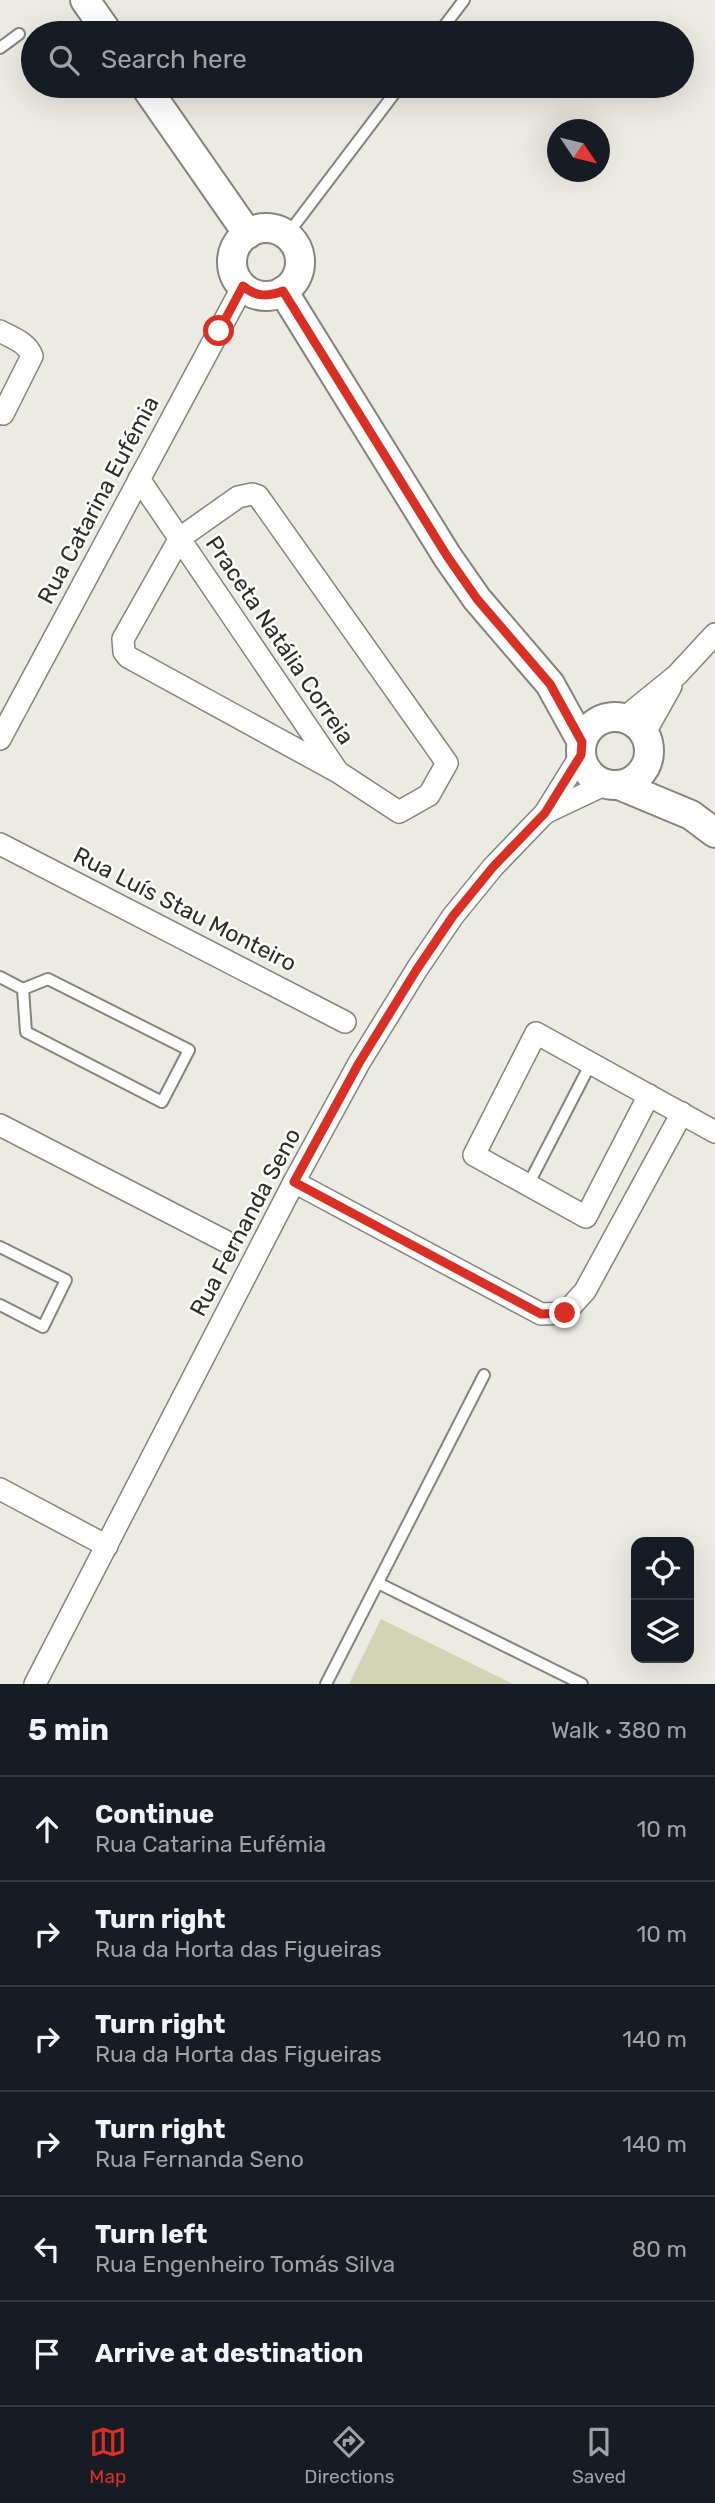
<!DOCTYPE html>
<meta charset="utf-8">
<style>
:root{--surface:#171b24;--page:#242831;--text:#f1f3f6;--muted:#9ea1a6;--line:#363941;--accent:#d93025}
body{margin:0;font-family:Rubik,sans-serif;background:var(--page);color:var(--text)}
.controls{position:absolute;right:21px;bottom:21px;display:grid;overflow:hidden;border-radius:14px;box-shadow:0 7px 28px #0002}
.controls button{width:63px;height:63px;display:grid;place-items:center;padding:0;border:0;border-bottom:2px solid var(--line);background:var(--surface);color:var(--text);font:35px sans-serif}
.compass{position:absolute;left:547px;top:119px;width:63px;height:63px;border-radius:50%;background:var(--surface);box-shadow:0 7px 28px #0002;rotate:125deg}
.stop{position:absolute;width:21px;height:21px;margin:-16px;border:5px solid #d93025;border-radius:50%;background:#fff}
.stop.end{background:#d93025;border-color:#fff;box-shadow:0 2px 7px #0008}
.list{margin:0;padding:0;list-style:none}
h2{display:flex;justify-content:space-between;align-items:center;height:91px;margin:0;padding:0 28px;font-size:30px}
h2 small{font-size:23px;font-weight:400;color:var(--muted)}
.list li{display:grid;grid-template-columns:46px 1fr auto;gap:21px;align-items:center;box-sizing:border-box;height:105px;padding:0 28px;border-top:2px solid var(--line)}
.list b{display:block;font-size:26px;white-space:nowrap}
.list p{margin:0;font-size:23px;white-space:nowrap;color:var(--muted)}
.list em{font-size:23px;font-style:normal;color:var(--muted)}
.icon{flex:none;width:38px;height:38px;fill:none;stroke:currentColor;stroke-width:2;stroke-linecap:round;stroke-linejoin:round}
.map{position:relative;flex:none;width:715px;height:1684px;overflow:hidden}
.search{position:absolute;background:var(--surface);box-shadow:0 7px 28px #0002;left:21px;right:21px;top:21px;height:77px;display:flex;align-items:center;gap:18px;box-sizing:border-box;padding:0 24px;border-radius:38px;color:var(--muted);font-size:26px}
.sheet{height:721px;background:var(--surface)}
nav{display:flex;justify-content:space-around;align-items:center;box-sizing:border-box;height:98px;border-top:2px solid var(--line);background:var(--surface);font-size:19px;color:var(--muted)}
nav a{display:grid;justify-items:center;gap:4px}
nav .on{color:var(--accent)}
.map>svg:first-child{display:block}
.green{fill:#d3d3b5}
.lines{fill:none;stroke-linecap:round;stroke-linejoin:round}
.service-casing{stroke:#85857d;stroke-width:14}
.minor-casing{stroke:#85857d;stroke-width:24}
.tertiary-casing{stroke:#85857d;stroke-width:32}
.service{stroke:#fff;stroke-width:10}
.minor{stroke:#fff;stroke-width:21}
.tertiary{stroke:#fff;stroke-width:28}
.route{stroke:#d93025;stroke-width:9}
.labels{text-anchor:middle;stroke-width:5;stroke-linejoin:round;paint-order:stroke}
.street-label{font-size:23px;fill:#2d2d2a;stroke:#fffffe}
</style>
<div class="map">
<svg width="715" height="1684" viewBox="0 0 715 1684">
<rect width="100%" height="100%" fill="#ebebe3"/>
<path class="green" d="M 381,1619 L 513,1684 L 349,1684 Z"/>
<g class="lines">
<defs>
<g id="service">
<path d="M 439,33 L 464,0"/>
<path d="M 0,48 L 19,34"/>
<path d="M 287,235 L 400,86"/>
<path d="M 0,977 L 23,989"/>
<path d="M 48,979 L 189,1050 L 162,1102 L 26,1032 L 23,989 Z"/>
<path d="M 528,1185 L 591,1063"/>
<path d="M 0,1247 L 66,1280 L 43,1327 L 0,1305"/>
<path d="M 378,1583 L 582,1684"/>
<path d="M 326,1684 L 484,1375"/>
</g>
<g id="minor">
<path d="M 0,331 C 12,338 27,342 32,356 L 3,414 L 0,412"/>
<path d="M 139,479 L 338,772 L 128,657 L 124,652 L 123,639 L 180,538 L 238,497 L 252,494 L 258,496 L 447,763 L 429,795 L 399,812 L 338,772"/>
<path d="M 624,718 L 677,675 L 715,634"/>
<path d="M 644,734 L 671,686"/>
<path d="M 0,739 L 243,286"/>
<path d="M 545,813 L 606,784"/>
<path d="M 0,844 L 345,1022"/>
<path d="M 649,1095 L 586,1217 L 474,1155 L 536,1033 L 715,1132"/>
<path d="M 0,1125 L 225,1241"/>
<path d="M 294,1182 L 541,1314 L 565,1313 L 585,1291 L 682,1113"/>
<path d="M 0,1489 L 107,1546"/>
<path d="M 35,1684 L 294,1182 L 359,1063 L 417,969 L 453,916 L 493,867 L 545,813 L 581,755"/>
</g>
<g id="tertiary">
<path d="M 85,0 L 108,33"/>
<path d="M 145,86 L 248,234"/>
<circle cx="266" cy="262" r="34"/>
<path d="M 283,291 L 447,556 L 477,599 L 550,684 L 582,742"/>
<circle cx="615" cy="751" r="34"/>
<path d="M 619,785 L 691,815 L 715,833"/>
</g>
</defs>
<use href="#service" class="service-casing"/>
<use href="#minor" class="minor-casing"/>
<use href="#tertiary" class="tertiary-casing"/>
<use href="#service" class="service"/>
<use href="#minor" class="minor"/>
<use href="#tertiary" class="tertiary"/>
</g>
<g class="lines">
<path class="route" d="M 219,331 L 243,286 C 256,297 267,297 283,291 L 447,556 L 477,599 L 550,684 L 582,742 L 581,755 L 545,813 L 493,867 L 453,916 L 417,969 L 359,1063 L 294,1182 L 541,1314 L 565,1313"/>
</g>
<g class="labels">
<g class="street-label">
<text transform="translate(98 500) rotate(-62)" y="8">Rua Catarina Eufémia</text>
<text transform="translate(280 640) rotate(56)" y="8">Praceta Natália Correia</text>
<text transform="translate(185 909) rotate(27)" y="8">Rua Luís Stau Monteiro</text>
<text transform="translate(245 1222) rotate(-62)" y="8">Rua Fernanda Seno</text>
</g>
</g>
</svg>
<div class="controls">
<button><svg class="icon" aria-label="locate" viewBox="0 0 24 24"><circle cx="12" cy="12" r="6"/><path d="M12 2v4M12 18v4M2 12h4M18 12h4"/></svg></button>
<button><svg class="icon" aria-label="layers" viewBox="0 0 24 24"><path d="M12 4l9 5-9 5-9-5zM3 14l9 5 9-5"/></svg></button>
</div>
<svg class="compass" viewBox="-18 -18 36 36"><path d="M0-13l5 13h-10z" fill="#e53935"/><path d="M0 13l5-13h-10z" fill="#9ea1a6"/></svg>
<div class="stop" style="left:219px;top:331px"></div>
<div class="stop end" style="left:565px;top:1313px"></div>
<div class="search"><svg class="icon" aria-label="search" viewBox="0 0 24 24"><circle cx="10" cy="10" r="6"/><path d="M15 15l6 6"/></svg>Search here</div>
</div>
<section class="sheet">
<h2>5 min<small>Walk · 380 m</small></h2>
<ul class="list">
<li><svg class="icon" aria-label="ahead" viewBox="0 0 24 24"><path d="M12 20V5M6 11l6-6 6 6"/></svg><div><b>Continue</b><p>Rua Catarina Eufémia</p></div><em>10 m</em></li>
<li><svg class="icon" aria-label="right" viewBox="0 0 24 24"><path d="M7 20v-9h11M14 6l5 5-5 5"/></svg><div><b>Turn right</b><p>Rua da Horta das Figueiras</p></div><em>10 m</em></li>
<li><svg class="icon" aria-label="right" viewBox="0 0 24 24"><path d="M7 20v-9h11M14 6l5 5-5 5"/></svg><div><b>Turn right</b><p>Rua da Horta das Figueiras</p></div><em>140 m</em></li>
<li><svg class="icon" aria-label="right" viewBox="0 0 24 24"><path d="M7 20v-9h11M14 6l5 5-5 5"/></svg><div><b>Turn right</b><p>Rua Fernanda Seno</p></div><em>140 m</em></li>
<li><svg class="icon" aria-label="left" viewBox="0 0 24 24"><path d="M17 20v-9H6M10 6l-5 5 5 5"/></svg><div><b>Turn left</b><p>Rua Engenheiro Tomás Silva</p></div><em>80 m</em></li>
<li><svg class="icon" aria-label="arrive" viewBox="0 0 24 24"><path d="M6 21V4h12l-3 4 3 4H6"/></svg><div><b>Arrive at destination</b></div></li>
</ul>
</section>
<nav>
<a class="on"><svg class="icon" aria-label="map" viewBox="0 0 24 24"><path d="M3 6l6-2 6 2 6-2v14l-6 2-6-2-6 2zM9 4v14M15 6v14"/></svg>Map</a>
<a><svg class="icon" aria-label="directions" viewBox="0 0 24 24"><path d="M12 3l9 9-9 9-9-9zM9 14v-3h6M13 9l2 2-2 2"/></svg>Directions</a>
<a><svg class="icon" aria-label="saved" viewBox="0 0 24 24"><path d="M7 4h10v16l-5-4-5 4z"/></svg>Saved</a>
</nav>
